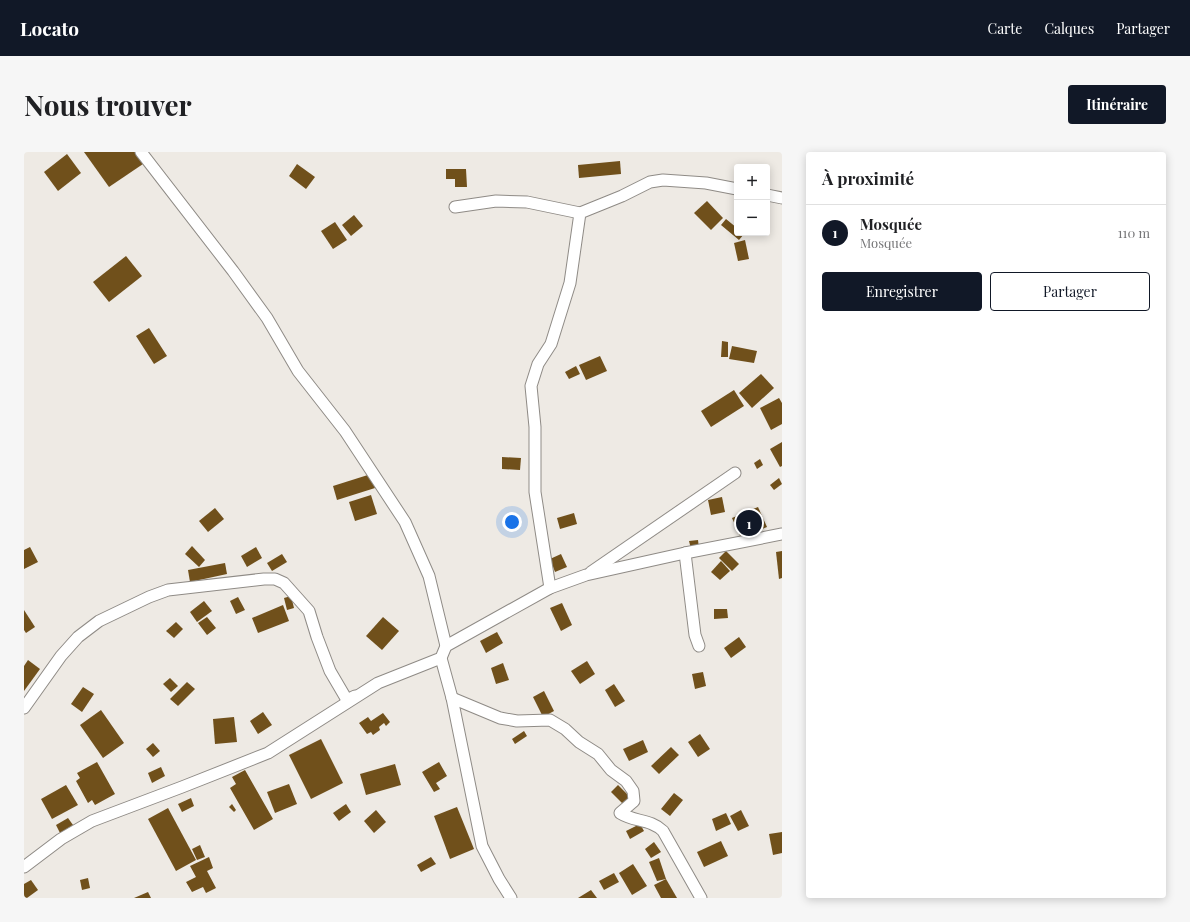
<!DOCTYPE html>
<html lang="fr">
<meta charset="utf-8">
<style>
:root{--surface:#fff;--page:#f6f6f6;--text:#202124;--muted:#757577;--line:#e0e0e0;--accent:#111827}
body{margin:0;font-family:"Playfair Display",serif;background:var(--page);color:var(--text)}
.controls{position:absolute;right:12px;top:12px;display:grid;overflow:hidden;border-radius:4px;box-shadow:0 2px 10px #0003}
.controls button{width:36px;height:36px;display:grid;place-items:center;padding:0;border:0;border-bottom:1px solid var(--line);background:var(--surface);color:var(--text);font:20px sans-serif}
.you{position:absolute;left:488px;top:370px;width:14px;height:14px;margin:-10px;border:3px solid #fff;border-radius:50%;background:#1a73e8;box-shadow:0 0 0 6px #1a73e833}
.badge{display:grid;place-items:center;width:26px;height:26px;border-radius:50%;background:var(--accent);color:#fff;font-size:13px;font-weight:700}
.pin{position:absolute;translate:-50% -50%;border:2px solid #fff;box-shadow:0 1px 4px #0006}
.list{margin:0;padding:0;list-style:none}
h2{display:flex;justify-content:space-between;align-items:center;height:52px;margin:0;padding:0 16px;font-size:17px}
h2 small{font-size:13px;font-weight:400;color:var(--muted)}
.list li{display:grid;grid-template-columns:26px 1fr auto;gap:12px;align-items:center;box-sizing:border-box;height:56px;padding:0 16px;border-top:1px solid var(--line)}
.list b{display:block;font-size:15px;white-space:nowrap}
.list p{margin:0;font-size:13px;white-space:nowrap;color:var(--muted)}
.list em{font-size:13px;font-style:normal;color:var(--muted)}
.actions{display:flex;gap:8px;padding:12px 16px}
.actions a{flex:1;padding:9px 0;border:1px solid var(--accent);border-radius:4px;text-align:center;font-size:14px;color:var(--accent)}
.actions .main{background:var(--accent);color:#fff}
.map{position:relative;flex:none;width:758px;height:746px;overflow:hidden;border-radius:4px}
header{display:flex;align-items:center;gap:24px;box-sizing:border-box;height:56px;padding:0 20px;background:var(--accent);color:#fff}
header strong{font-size:19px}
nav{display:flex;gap:22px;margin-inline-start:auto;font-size:14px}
.intro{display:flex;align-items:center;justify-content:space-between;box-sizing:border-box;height:96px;padding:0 24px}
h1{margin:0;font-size:28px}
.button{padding:10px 18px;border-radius:4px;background:var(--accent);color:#fff;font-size:14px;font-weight:700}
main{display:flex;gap:24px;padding:0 24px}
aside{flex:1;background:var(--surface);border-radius:4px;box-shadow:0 2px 10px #0003}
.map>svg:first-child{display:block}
.building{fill:#70501b}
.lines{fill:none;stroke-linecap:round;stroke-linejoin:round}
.street-casing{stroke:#8f8b86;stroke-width:13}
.street{stroke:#fff;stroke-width:11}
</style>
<header>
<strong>Locato</strong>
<nav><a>Carte</a><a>Calques</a><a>Partager</a></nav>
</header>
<div class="intro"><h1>Nous trouver</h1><a class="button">Itinéraire</a></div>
<main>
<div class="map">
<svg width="758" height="746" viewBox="0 0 758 746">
<rect width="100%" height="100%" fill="#eeeae4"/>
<g class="building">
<path d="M 60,0 L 111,0 L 119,12 L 85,35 Z"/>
<path d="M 43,2 L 57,21 L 34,39 L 20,20 Z"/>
<path d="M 596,9 L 597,22 L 555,26 L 554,13 Z"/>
<path d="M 273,12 L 291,25 L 282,37 L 265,24 Z"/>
<path d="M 422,17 L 442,17 L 443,35 L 431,35 L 431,27 L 422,27 Z"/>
<path d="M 683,49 L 699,66 L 687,78 L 670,61 Z"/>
<path d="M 330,63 L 339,74 L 327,84 L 318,73 Z"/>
<path d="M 702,67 L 713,76 L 713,81 L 720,82 L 715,88 L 697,73 Z"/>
<path d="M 311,70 L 323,88 L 309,97 L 297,79 Z"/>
<path d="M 721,88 L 725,107 L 714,109 L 710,91 Z"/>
<path d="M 102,104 L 118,124 L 85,150 L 69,130 Z"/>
<path d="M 125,176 L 143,204 L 130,212 L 112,184 Z"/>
<path d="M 698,189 L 704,190 L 704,205 L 697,205 Z"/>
<path d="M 708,194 L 733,199 L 730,211 L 705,207 Z"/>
<path d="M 576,204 L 583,219 L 562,228 L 555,213 Z"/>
<path d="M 552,214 L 556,222 L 545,227 L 541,220 Z"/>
<path d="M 737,222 L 750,236 L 728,256 L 715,241 Z"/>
<path d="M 710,238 L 720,254 L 687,275 L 677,259 Z"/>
<path d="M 755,246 L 758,251 L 758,272 L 747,278 L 736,256 Z"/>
<path d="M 758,290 L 758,314 L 756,315 L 746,297 Z"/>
<path d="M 478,305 L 497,306 L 496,318 L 478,317 Z"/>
<path d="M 736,307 L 739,313 L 733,317 L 730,311 Z"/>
<path d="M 347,322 L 351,336 L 313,348 L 309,334 Z"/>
<path d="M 755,326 L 758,332 L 750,338 L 746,333 Z"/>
<path d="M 347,343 L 353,362 L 331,369 L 325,350 Z"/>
<path d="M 698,345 L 701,360 L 687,363 L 684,348 Z"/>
<path d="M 734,355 L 743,375 L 717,386 L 708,366 Z"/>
<path d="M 191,356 L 200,367 L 184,380 L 175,369 Z"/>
<path d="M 550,361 L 553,372 L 536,377 L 533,366 Z"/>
<path d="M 674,388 L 675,396 L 667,397 L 665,389 Z"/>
<path d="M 168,394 L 181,408 L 175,415 L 161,402 Z"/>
<path d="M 6,395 L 14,410 L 0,417 L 0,398 Z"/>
<path d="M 232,395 L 238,406 L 223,415 L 217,404 Z"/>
<path d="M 702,399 L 715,412 L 708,419 L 695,406 Z"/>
<path d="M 758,399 L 758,426 L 755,427 L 752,400 Z"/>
<path d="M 258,402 L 263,410 L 248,419 L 243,411 Z"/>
<path d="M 537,402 L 543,415 L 531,420 L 526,407 Z"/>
<path d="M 697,409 L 706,419 L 696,428 L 687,420 Z"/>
<path d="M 201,411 L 203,422 L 166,430 L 164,418 Z"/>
<path d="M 267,444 L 270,456 L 263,458 L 260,446 Z"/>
<path d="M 214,445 L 221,458 L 212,462 L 206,449 Z"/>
<path d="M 180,449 L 188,459 L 173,470 L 166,460 Z"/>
<path d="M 538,451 L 548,473 L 537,479 L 526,456 Z"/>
<path d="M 259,453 L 265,469 L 234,481 L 228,466 Z"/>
<path d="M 690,457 L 703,457 L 704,466 L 690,467 Z"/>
<path d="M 0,458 L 11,475 L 2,481 L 0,478 Z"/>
<path d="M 183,465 L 192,476 L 183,483 L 174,471 Z"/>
<path d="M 359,465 L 375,479 L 358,498 L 342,484 Z"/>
<path d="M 152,470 L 159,477 L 150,486 L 142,479 Z"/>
<path d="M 473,480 L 479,491 L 462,501 L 456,489 Z"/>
<path d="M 715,485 L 722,495 L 707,506 L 700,496 Z"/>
<path d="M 4,508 L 16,517 L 0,539 L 0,514 Z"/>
<path d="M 563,509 L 571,522 L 556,532 L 547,519 Z"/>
<path d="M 479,511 L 485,528 L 472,532 L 467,516 Z"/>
<path d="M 679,520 L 682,534 L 671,537 L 668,522 Z"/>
<path d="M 146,526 L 154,534 L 147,540 L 139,532 Z"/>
<path d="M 163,530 L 171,537 L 154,554 L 146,547 Z"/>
<path d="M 590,532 L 601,549 L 591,555 L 581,538 Z"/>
<path d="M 59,535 L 70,542 L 58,560 L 47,552 Z"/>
<path d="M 520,539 L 530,559 L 519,565 L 509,545 Z"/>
<path d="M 77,558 L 100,591 L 79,606 L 56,573 Z"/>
<path d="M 239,560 L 248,573 L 234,582 L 226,569 Z"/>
<path d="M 359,561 L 366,570 L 362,574 L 360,571 L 355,575 L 356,578 L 349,583 L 347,580 L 343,582 L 335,571 L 344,565 L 347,569 Z"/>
<path d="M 210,565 L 213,590 L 191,592 L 189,567 Z"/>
<path d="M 500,579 L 503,584 L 491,592 L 488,587 Z"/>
<path d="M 676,582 L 686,597 L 674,605 L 664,590 Z"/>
<path d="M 297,587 L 319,631 L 287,647 L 265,603 Z"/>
<path d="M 619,588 L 624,600 L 605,609 L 599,597 Z"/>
<path d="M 129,591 L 136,599 L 129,605 L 122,597 Z"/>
<path d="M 647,595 L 655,603 L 635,622 L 627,614 Z"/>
<path d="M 73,610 L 91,642 L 71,653 L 68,648 L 64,651 L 52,629 L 56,626 L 53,621 Z"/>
<path d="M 415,610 L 423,624 L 412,631 L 416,637 L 410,640 L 398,620 Z"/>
<path d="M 371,612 L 377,633 L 342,643 L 336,622 Z"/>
<path d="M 137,615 L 141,624 L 128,631 L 124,621 Z"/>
<path d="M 221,618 L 249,667 L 230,678 L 206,636 L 212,632 L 208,625 Z"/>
<path d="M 265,632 L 273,652 L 251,661 L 243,640 Z"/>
<path d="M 42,633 L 54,653 L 28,667 L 17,647 Z"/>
<path d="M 594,633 L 606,645 L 599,652 L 587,640 Z"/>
<path d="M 650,641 L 659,648 L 646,664 L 637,657 Z"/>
<path d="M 167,646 L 170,654 L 158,660 L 154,652 Z"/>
<path d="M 208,652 L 212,658 L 210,660 L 205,655 Z"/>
<path d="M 322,652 L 327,660 L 315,669 L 309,661 Z"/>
<path d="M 433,655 L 450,697 L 426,707 L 410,664 Z"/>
<path d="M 144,656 L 172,708 L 152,719 L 124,667 Z"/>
<path d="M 352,658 L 362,670 L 350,681 L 340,669 Z"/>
<path d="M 717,658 L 725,674 L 714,679 L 706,664 Z"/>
<path d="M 702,661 L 707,672 L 692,679 L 688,667 Z"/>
<path d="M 44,666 L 49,673 L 36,681 L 32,673 Z"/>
<path d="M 616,672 L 620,679 L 606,687 L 602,679 Z"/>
<path d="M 758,680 L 758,701 L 749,703 L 745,682 Z"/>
<path d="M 697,689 L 704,704 L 680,715 L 673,700 Z"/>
<path d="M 630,690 L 637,700 L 627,706 L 621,697 Z"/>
<path d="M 176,693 L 181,705 L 173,708 L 168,697 Z"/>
<path d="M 185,705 L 189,716 L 183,719 L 192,736 L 182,741 L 179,735 L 168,740 L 162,730 L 172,725 L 166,714 Z"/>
<path d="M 407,705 L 412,712 L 397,720 L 393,713 Z"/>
<path d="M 635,706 L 642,727 L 633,729 L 625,710 Z"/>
<path d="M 609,712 L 623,734 L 608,743 L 595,721 Z"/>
<path d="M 590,721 L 595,730 L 580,738 L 575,729 Z"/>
<path d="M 64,726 L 66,736 L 58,738 L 56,728 Z"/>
<path d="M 642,727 L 653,746 L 637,746 L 630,733 Z"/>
<path d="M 7,728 L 14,738 L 3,746 L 0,746 L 0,732 Z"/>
<path d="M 567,738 L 573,746 L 554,746 Z"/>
<path d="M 124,740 L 127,746 L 110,746 Z"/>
</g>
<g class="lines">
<defs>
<g id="street">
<path d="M 117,0 L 209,119 L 243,166 L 274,219 L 321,279 L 381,370 L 405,424 L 422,494"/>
<path d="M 743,43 L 758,46"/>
<path d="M 431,55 L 472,49 L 503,50 L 556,61"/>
<path d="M 661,401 L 671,483 L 675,494"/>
<path d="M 567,420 L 711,321"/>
<path d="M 526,436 L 511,340 L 511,275 L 507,234 L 514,212 L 527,192 L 546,131 L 556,61 L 598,44 L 626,30 L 639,28 L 682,31 L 713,37"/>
<path d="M 417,506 L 428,546 L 458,694 L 475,727 L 487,746"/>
<path d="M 428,546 L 476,566 L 493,569 L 526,568 L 541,577 L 555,590 L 574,602 L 587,618 L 602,629 L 609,639 L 610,649 L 596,661 C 610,670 627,667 639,679 L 677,746"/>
<path d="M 0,556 L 37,504 L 54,485 L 75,469 L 125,445 L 144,438 L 240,427 L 251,427 L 260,431 L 285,459 L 293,485 L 306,519 L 323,548 L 331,544"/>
<path d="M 0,715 L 37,687 L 68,669 L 158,635 L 244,601 L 354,531 L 417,506 L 422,494 L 526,436 L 562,423 L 661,401 L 758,382"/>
</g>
</defs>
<use href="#street" class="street-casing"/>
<use href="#street" class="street"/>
</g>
</svg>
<div class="controls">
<button>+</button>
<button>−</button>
</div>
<div class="you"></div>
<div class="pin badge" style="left:725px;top:371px">1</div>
</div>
<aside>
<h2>À proximité<small></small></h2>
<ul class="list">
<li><span class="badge">1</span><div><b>Mosquée</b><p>Mosquée</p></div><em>110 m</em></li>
</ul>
<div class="actions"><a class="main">Enregistrer</a><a>Partager</a></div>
</aside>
</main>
